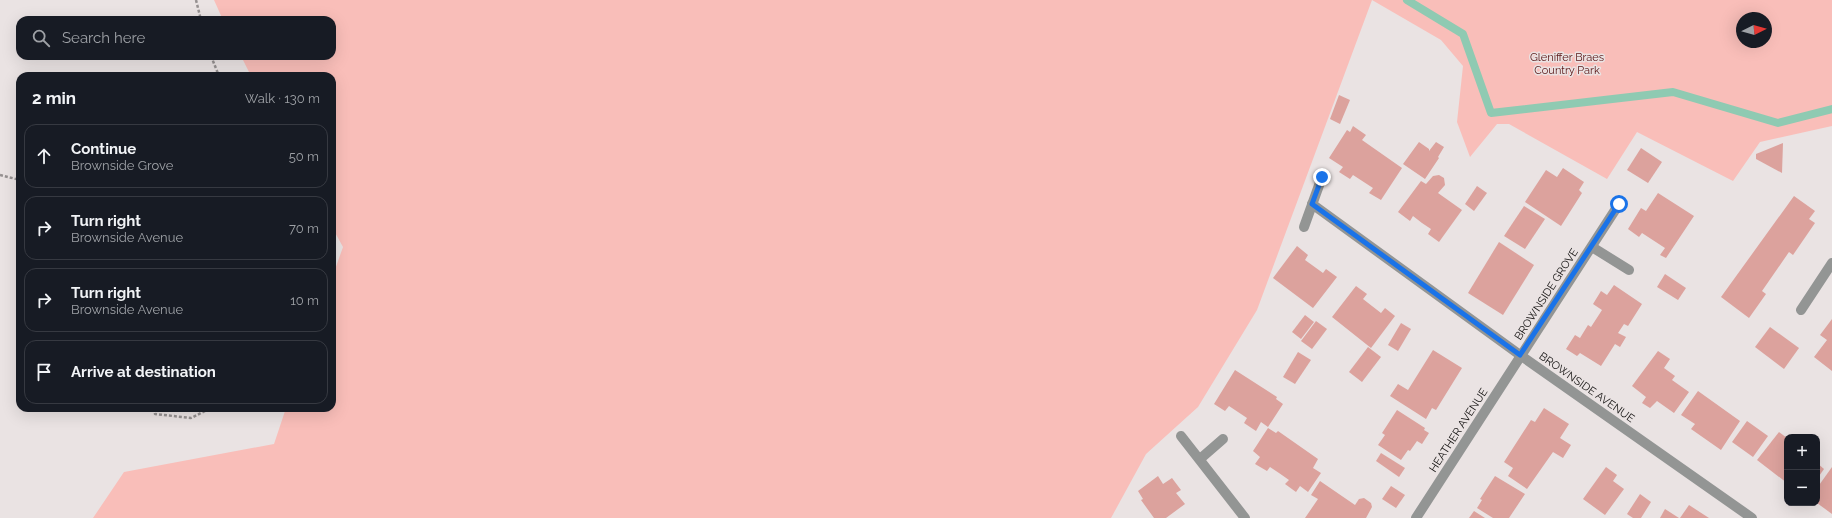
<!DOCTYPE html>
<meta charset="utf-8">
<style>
:root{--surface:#171b24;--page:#242831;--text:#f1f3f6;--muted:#9ea1a6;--line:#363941}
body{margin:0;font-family:Raleway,sans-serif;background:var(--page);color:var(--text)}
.controls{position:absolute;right:12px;bottom:12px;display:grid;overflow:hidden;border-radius:8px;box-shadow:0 4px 16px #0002}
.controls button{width:36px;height:36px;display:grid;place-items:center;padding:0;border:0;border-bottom:1px solid var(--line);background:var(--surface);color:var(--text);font:20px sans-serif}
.compass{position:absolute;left:1736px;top:12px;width:36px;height:36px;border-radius:50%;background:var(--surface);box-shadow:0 4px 16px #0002;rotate:85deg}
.stop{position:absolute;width:12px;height:12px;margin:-9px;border:3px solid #1a73e8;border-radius:50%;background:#fff}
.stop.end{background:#1a73e8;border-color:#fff;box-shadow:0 1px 4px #0008}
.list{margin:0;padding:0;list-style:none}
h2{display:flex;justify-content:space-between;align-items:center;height:52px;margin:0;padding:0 16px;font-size:17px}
h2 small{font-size:13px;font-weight:400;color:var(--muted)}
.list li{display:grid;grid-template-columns:26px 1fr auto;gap:12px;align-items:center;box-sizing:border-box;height:64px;margin:0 8px 8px;padding:0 8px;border:1px solid var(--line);border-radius:12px}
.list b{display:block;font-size:15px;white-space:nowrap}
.list p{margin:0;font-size:13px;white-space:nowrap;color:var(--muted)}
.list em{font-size:13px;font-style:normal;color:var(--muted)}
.icon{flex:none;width:22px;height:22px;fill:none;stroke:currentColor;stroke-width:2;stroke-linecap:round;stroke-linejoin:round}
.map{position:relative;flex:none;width:1832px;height:518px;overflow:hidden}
.search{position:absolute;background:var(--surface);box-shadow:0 4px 16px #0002;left:16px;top:16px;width:320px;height:44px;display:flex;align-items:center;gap:10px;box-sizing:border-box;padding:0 14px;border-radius:12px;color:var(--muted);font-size:15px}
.panel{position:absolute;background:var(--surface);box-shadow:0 4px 16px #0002;left:16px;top:72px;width:320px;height:340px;border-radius:12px}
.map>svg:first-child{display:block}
.green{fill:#f9beb9;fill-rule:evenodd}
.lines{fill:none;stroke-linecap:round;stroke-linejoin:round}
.stream{stroke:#8fcab2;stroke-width:8}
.building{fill:#dca29d}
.path{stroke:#969191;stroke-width:2.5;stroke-dasharray:3 2;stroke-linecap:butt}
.minor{stroke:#939594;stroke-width:10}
.route{stroke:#1a73e8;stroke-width:5}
.labels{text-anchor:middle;stroke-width:3;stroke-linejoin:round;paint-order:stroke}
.park-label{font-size:11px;fill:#591515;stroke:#eae3e3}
.street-label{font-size:11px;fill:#151312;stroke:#eae3e3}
</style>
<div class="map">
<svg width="1832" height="518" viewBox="0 0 1832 518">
<rect width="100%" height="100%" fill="#eae3e3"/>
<path class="green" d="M 214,0 L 1832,0 L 1832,126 L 1760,142 L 1733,181 L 1637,132 L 1607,179 L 1509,124 L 1497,124 L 1470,157 L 1457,122 L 1463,66 L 1441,40 L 1372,0 L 1257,310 L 1198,407 L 1146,454 L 1111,518 L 93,518 L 124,472 L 274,444 L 286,408 L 332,408 L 332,278 L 343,247 L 332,227 L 332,76 L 251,76 L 241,56 L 332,56 L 332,20 L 223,20 ZM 1742,18 L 1766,18 L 1766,42 L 1742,42 Z"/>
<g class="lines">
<path class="stream" d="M 1407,0 L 1463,34 L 1491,113 L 1673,92 L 1778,123 L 1832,109"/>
</g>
<g class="building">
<path d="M 1339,95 L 1350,100 L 1340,124 L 1330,119 Z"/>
<path d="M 1353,126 L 1366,135 L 1362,140 L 1402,168 L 1381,200 L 1369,193 L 1373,188 L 1353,175 L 1350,179 L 1339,172 L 1343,167 L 1329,158 L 1347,130 L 1350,132 Z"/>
<path d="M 1419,142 L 1429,149 L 1429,151 L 1436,142 L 1444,147 L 1438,157 L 1439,158 L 1425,179 L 1403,164 Z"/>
<path d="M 1783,143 L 1782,173 L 1756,159 L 1756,154 Z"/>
<path d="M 1641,148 L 1662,162 L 1648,183 L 1627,170 Z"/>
<path d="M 1563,168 L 1584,182 L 1579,190 L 1582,193 L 1561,226 L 1525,202 L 1546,170 L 1557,177 Z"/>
<path d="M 1439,175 L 1444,178 L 1445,185 L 1438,193 L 1462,210 L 1439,242 L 1428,234 L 1431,229 L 1422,223 L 1413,216 L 1410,221 L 1398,212 L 1421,181 L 1426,184 L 1433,176 Z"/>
<path d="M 1477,186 L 1487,193 L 1474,211 L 1465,204 Z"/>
<path d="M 1658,193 L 1694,216 L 1666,258 L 1660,255 L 1665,248 L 1642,233 L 1639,237 L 1628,229 L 1641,208 L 1646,211 Z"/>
<path d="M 1794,196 L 1815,211 L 1809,219 L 1815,223 L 1793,255 L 1789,252 L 1762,291 L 1766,294 L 1749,318 L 1721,297 Z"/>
<path d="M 1524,206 L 1545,219 L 1525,249 L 1504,236 Z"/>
<path d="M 1499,242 L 1534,265 L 1503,315 L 1468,293 Z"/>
<path d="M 1297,246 L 1308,255 L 1305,260 L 1323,273 L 1326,269 L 1337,277 L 1313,308 L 1273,278 Z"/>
<path d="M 1665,274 L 1686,288 L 1678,300 L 1657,287 Z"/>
<path d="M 1614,285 L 1642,304 L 1628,326 L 1624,324 L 1618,333 L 1626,337 L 1620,347 L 1615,344 L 1601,366 L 1580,353 L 1577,356 L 1566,349 L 1575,335 L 1580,338 L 1588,325 L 1591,327 L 1602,310 L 1593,304 L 1601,291 L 1607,295 Z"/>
<path d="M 1356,286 L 1367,294 L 1363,299 L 1381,313 L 1385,308 L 1395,316 L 1371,348 L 1332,317 Z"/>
<path d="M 1305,315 L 1314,322 L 1301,339 L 1292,332 Z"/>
<path d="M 1832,319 L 1832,371 L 1814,357 L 1827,340 L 1820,335 Z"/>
<path d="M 1316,321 L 1327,329 L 1312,349 L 1301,341 Z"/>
<path d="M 1401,323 L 1411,329 L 1398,351 L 1388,345 Z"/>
<path d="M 1770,327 L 1799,348 L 1784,369 L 1755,347 Z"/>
<path d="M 1368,347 L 1381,357 L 1362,382 L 1349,372 Z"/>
<path d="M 1433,350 L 1462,368 L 1436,410 L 1432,408 L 1426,419 L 1390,396 L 1398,384 L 1408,390 Z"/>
<path d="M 1658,351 L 1670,359 L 1664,368 L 1675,376 L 1672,380 L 1689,392 L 1674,413 L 1657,401 L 1650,408 L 1642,403 L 1646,397 L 1632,386 Z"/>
<path d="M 1298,352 L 1311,360 L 1295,384 L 1283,377 Z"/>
<path d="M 1235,370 L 1277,397 L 1276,399 L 1283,404 L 1268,427 L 1261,422 L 1256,431 L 1244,423 L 1247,418 L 1229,406 L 1225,411 L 1214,404 Z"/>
<path d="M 1698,391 L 1740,421 L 1721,450 L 1691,429 L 1695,424 L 1681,415 Z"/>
<path d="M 1544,408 L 1569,424 L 1560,438 L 1571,445 L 1563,458 L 1553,452 L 1527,489 L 1508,476 L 1513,468 L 1504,462 L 1531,420 L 1535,422 Z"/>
<path d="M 1397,410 L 1425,428 L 1424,430 L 1429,433 L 1422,444 L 1417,441 L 1410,451 L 1408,450 L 1401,460 L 1378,445 L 1385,435 L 1382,433 Z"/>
<path d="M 1747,421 L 1768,436 L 1753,457 L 1732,442 Z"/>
<path d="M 1268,428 L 1276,433 L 1278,431 L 1318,459 L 1313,468 L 1321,473 L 1308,492 L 1300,486 L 1296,492 L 1285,484 L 1289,480 L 1279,473 L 1270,467 L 1267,471 L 1255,464 L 1260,457 L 1253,451 Z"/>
<path d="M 1779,432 L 1787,438 L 1787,483 L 1757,460 Z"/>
<path d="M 1381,453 L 1405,468 L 1399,477 L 1376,461 Z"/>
<path d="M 1817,463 L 1824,469 L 1817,479 Z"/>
<path d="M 1606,467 L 1617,475 L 1613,481 L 1624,489 L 1605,515 L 1583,499 Z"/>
<path d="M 1832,467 L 1832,514 L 1817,503 L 1817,488 Z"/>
<path d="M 1158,476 L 1163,484 L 1172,478 L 1181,490 L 1176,493 L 1185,504 L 1166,518 L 1154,518 L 1141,500 L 1143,499 L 1138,491 Z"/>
<path d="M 1495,476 L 1525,494 L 1509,518 L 1493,518 L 1477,508 L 1482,500 L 1480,499 Z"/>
<path d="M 1320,481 L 1355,505 L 1359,499 L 1364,498 L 1371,503 L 1372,507 L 1366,518 L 1305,518 L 1318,499 L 1311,495 Z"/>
<path d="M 1391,486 L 1405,495 L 1396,508 L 1382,499 Z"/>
<path d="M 1640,494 L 1651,502 L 1641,518 L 1633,518 L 1627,514 Z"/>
<path d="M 1689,505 L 1709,518 L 1680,518 Z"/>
<path d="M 1665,509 L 1679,518 L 1660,518 Z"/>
<path d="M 1474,511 L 1485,518 L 1469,518 Z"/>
</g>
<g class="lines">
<g class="path">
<path d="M 196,0 L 201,20"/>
<path d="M 211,56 L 219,76"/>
<path d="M 0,175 L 20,180"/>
<path d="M 155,408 L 155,414 L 191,418 L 211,408"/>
</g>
<g class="minor">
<path d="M 1312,204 L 1520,355 L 1752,518"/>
<path d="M 1304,227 L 1322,177"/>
<path d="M 1592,247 L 1629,270"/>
<path d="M 1801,310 L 1832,263"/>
<path d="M 1181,436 L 1245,518"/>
<path d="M 1200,459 L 1223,439"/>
<path d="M 1416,518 L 1619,204"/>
</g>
</g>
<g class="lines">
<path class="route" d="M 1322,177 L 1312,204 L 1520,355 L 1619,204"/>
</g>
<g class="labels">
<g class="park-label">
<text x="1567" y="61">Gleniffer Braes<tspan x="1567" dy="13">Country Park</tspan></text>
</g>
<g class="street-label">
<text transform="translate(1546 294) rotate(-57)" y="4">BROWNSIDE GROVE</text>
<text transform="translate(1587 387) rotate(35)" y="4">BROWNSIDE AVENUE</text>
<text transform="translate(1458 430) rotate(-57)" y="4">HEATHER AVENUE</text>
</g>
</g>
</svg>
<div class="controls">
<button>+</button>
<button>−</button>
</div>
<svg class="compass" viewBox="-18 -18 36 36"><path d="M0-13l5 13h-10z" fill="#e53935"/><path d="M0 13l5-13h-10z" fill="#9ea1a6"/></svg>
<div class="stop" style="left:1619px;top:204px"></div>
<div class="stop end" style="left:1322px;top:177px"></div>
<div class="search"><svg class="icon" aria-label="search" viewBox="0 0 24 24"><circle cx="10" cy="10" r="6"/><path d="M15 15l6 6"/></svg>Search here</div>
<section class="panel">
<h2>2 min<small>Walk · 130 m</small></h2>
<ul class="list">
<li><svg class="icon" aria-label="ahead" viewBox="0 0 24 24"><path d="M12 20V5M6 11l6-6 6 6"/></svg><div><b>Continue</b><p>Brownside Grove</p></div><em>50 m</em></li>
<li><svg class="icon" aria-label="right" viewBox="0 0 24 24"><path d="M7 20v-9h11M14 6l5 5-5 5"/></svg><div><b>Turn right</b><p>Brownside Avenue</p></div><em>70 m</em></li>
<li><svg class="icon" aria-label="right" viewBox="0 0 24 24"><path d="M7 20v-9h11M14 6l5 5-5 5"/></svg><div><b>Turn right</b><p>Brownside Avenue</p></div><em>10 m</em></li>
<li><svg class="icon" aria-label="arrive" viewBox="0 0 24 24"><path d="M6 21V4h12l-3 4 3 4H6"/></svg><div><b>Arrive at destination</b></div></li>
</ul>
</section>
</div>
